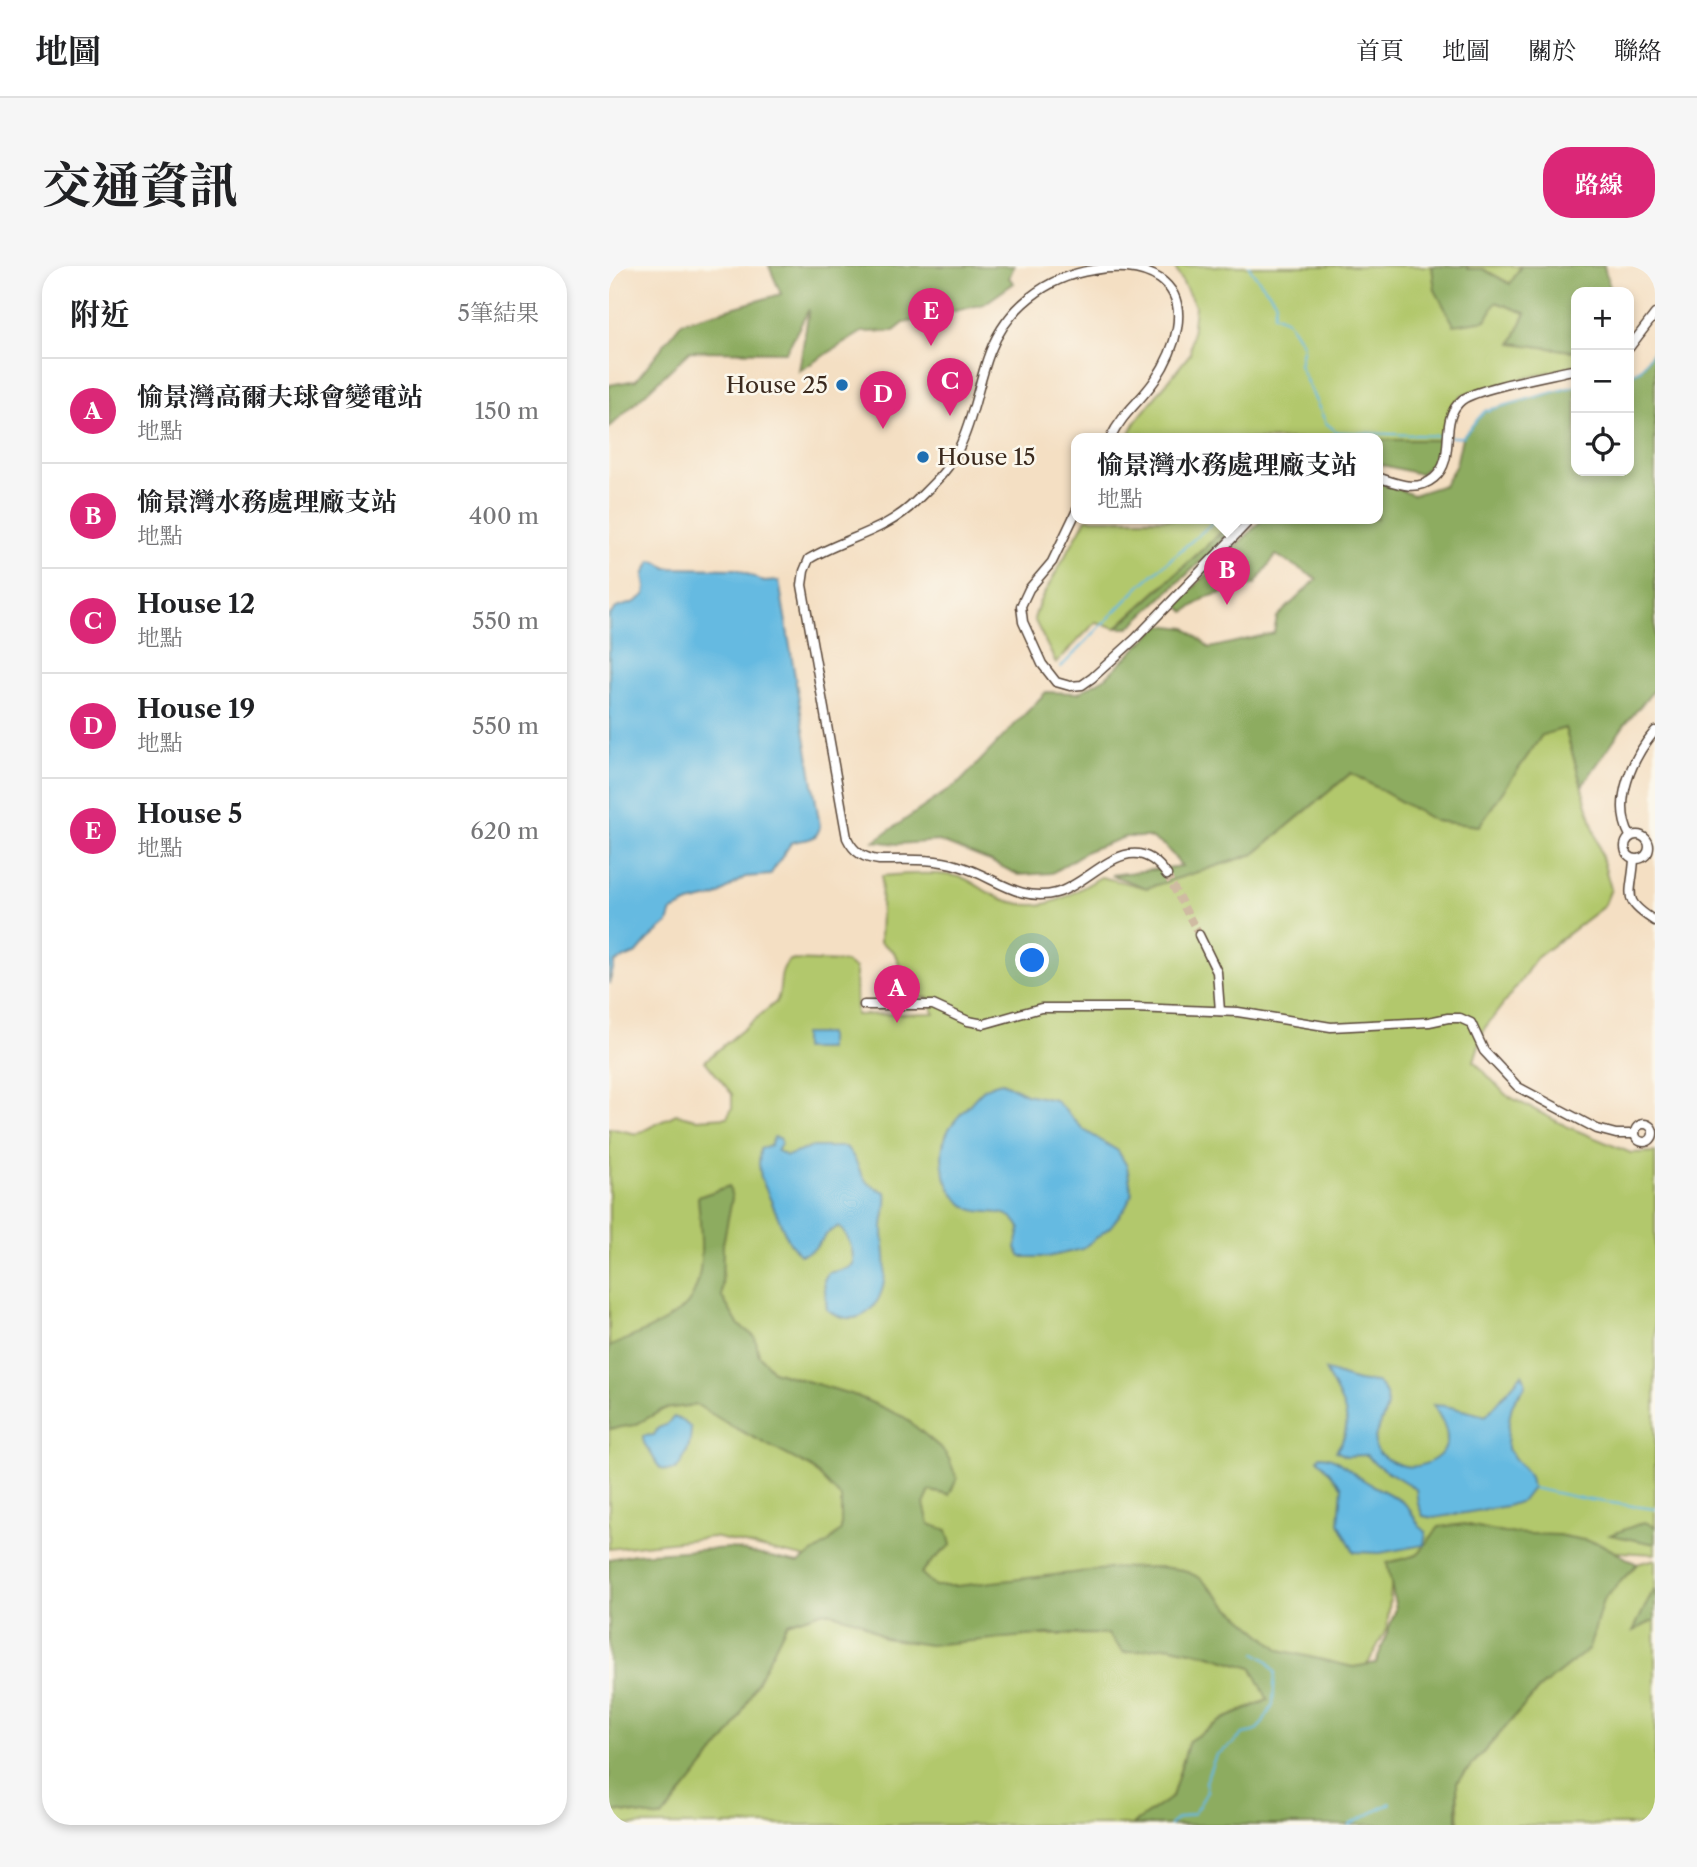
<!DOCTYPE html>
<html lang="zh-TW">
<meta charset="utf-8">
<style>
:root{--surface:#fff;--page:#f6f6f6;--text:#202124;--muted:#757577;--line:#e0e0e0;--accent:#db2777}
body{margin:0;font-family:"Libre Caslon Text","Noto Serif TC",serif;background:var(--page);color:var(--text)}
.controls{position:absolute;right:21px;top:21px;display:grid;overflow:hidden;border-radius:14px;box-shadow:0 4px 10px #0003}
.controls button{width:63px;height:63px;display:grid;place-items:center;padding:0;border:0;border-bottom:2px solid var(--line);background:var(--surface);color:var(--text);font:35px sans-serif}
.you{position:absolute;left:424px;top:695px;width:24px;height:24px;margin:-18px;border:5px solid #fff;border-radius:50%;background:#1a73e8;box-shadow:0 0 0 10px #1a73e833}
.badge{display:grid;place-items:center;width:46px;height:46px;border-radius:50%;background:var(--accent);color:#fff;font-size:23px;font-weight:700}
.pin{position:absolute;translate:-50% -58px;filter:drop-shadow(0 2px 4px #0008)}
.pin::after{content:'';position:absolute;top:37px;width:24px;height:21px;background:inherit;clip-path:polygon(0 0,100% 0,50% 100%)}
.popup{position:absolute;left:462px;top:167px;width:312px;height:91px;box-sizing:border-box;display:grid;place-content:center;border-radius:14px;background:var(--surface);filter:drop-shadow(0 2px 5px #0005);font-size:23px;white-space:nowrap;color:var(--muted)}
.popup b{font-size:26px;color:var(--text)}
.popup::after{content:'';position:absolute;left:50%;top:100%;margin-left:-14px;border:14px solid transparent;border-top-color:var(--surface)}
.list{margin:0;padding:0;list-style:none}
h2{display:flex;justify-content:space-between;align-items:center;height:91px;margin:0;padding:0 28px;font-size:30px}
h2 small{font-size:23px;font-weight:400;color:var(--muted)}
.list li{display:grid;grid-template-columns:46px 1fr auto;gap:21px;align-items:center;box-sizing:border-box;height:105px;padding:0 28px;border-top:2px solid var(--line)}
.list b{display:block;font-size:26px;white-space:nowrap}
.list p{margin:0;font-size:23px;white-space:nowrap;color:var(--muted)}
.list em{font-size:23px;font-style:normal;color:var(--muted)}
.icon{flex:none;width:38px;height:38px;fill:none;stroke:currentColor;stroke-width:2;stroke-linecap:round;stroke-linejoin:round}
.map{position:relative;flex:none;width:1046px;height:1559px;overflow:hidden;border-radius:28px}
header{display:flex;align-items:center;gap:42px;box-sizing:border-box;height:98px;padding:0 35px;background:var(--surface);border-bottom:2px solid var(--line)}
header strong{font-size:33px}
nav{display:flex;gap:38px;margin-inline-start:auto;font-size:24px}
.intro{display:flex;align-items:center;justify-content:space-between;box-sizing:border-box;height:168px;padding:0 42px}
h1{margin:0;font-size:49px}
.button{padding:18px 32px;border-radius:28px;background:var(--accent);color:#fff;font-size:24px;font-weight:700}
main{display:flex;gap:42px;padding:0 42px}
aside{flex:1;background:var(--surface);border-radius:28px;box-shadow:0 4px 10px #0003}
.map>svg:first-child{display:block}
.green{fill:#b2c86c;stroke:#767945;stroke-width:2}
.forest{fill:#8dac60;stroke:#646b3f;stroke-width:2}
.water{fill:#65bae1;stroke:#507280;stroke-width:2}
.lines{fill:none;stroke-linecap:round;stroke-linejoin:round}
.stream{stroke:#65bae1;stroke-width:2}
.street-tunnel{stroke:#cfbba2;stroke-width:8;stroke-dasharray:8 4;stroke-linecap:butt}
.street-casing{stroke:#574537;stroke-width:11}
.street{stroke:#fff;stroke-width:8}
.poi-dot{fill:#1f6fb2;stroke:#fbf7ec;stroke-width:2.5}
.labels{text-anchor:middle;stroke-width:5;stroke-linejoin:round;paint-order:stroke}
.poi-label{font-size:23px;fill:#3b2a1e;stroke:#fbf7ec;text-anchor:end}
</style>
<header>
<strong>地圖</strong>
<nav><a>首頁</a><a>地圖</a><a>關於</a><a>聯絡</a></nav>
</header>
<div class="intro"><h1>交通資訊</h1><a class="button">路線</a></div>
<main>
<aside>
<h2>附近<small>5筆結果</small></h2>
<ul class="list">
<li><span class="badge">A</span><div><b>愉景灣高爾夫球會變電站</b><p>地點</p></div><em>150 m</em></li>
<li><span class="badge">B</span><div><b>愉景灣水務處理廠支站</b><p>地點</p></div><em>400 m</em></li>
<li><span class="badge">C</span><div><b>House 12</b><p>地點</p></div><em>550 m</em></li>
<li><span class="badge">D</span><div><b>House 19</b><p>地點</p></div><em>550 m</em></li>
<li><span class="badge">E</span><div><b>House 5</b><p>地點</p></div><em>620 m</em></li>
</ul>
</aside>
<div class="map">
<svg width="1046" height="1559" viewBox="0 0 1046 1559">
<rect width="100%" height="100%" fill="#fbf7ec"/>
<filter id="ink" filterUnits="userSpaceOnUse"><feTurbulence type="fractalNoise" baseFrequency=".0143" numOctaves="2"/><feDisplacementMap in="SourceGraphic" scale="14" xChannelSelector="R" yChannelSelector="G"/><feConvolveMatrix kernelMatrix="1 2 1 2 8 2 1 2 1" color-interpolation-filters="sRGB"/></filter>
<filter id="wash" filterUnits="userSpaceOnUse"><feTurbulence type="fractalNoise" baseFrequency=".00686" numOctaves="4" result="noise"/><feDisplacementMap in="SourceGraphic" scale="28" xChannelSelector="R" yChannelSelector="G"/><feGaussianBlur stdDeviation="1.57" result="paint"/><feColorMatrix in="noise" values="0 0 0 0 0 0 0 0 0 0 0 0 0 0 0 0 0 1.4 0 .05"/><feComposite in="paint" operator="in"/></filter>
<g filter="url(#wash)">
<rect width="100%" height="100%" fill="#f4dfc3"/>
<g class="green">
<path d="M 565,0 L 823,0 L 826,24 L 887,36 L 917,47 L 903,77 L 962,85 L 967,83 L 967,99 L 853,129 L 842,144 L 838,163 L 833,174 L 518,173 L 527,155 L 581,88 L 586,40 Z"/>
<path d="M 858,0 L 912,0 L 902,18 L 874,3 L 859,3 Z"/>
<path d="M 477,253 L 627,253 L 507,362 L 487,356 L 447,397 L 425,353 L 430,337 Z"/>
<path d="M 956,462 L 1002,623 L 995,640 L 926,693 L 912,715 L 875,763 L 865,795 L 897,829 L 957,860 L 1022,887 L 1046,886 L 1046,1288 L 849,1277 L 783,1313 L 778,1362 L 753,1409 L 348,1334 L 234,1300 L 104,1271 L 0,1283 L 0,862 L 28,868 L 67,848 L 87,853 L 118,851 L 123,842 L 123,828 L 96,795 L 167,736 C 175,722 167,706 181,694 L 236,696 L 246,703 L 247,749 L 325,747 L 320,732 L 270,729 L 293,705 L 285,686 L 271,676 L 273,610 C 295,608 333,605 354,612 C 364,616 373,623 382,628 C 430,651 450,635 492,611 L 538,622 L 645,588 L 742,507 L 826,555 L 869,560 L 933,469 Z"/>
<path d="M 1046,1293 L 1046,1321 L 1025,1364 L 1046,1354 L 1046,1559 L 850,1559 L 848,1516 L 930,1423 L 979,1383 L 994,1334 L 1028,1298 Z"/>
<path d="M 215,1345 L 251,1355 L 275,1372 L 499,1368 L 516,1386 L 557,1380 L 597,1388 L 643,1402 L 660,1433 L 615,1453 L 580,1475 L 563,1531 L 523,1559 L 0,1559 L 0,1544 L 53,1552 L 178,1357 Z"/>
</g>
<g class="forest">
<path d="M 160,0 L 405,0 L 400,12 L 405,17 L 375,38 L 295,57 L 285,65 L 253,66 L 190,105 L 200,43 L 177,86 L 81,85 L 0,162 L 0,119 L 27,114 L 73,56 L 172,28 Z"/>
<path d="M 823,0 L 858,0 L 859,3 L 874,3 L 901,18 L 912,0 L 995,0 L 1002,26 L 967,26 L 967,83 L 962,85 L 903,77 L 917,47 L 887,36 L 877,54 L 845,59 L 826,24 Z"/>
<path d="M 1046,82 L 1046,423 L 1016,458 L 973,520 L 956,462 L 933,469 L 870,560 L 826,555 L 742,507 L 645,588 L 538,622 L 502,609 L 573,600 L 556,580 L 539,571 L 516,571 L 478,585 L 443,607 L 410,609 L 381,595 L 330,575 L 288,578 L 265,575 L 351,516 L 437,426 L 469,427 L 497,411 L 551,359 L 577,362 L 601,382 L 665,367 L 668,351 L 708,313 L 667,289 L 646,318 L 598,331 L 576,346 L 568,338 L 654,253 L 768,253 L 769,215 L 804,229 L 835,219 L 847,199 L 853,171 L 876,145 L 967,120 L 967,205 L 1020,205 L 1020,109 L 1032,103 Z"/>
<path d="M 769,174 L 833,174 L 826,195 L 811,208 L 769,198 Z"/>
<path d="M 627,253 L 632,253 L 601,287 L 520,362 L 508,362 Z"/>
<path d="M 120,920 L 123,932 L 114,978 L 113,1031 L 129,1058 L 146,1071 L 150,1089 L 164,1105 L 248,1130 L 295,1151 L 333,1183 L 340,1193 L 348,1213 L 340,1229 L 321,1225 L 315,1238 L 320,1258 L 338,1264 L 342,1279 L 323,1295 L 312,1307 L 326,1320 L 348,1320 L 507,1302 L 552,1301 L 575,1304 L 591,1312 L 618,1339 L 671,1384 L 744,1401 L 767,1397 L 787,1343 L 778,1297 L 808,1289 L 830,1261 L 856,1258 L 895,1267 L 949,1269 L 990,1277 L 1028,1298 L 994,1334 L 980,1383 L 930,1423 L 848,1516 L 848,1559 L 523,1559 L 563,1531 L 580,1475 L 615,1453 L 659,1434 L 643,1402 L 597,1388 L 557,1380 L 515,1387 L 499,1368 L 439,1368 L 320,1379 L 275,1372 L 251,1355 L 215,1345 L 178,1357 L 124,1464 L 53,1552 L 0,1544 L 0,1293 L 26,1288 L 121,1282 L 189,1297 L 219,1277 L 232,1264 L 232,1232 L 203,1202 L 124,1161 L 88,1139 L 55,1143 L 26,1159 L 0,1163 L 0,1081 C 24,1070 51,1060 72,1044 C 101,1021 91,963 89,931 Z"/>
<path d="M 1035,1256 L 1046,1260 L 1046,1278 L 1001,1269 Z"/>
<path d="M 1046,1321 L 1046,1354 L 1024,1365 Z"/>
</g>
<g class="water">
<path d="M 42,295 L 48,296 L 58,302 L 128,303 L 155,316 L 170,315 L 211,560 C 208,577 195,572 182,577 L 161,609 L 136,611 L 106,631 L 80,637 L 63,645 L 59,657 L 39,674 L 28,687 L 6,696 L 0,718 L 0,350 L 7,342 L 26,336 L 36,329 L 37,322 L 35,309 Z"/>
<rect x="194" y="768" width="25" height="15"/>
<path d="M 393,816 L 417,828 L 446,834 L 475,864 L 509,885 L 518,900 L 523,928 L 517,941 L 501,961 L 473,983 L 439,991 L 412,991 L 407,982 L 411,962 C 398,936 374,954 355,939 C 334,922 327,889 339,865 C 343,856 353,847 359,840 C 372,826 374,820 393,816 Z"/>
<path d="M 165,871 L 171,872 L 172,878 L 168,885 L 178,890 L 203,881 L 237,881 C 256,901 244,915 277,926 C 279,940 274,951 274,964 C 274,979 278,993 276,1008 C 273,1042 250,1065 218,1044 L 215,1014 L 219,1007 L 239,1002 L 244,998 C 245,986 240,968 229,961 C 210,968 215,983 191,989 L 179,974 L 152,912 L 150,898 L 151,883 L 161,880 Z"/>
<path d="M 716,1104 C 729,1108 742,1115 757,1116 C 763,1116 767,1114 771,1119 C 799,1149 733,1177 789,1198 C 801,1203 812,1201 824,1194 C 849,1179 835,1156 824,1139 L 837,1140 L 877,1150 L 913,1108 C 922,1123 910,1125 904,1137 C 900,1147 898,1172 898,1183 L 921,1211 L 923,1222 L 913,1235 L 898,1240 L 825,1252 L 814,1250 L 809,1238 L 807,1223 L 765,1197 L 758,1189 L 737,1190 L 727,1185 C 750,1153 730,1133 716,1104 Z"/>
<path d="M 65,1151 L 74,1155 L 82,1162 C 82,1178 77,1192 67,1204 C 47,1206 50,1199 41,1186 C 37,1179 34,1179 34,1170 L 45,1169 L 49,1162 L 57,1159 Z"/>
<path d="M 711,1190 C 728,1190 738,1203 750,1211 C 764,1221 781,1227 795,1237 C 805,1246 803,1254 817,1266 L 815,1279 L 771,1287 L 745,1286 L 730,1257 L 733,1221 L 709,1193 Z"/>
</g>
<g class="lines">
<g class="stream">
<path d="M 640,0 C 648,14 658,22 667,36 L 665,48 L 678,54 L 694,79 L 690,99 L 717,157 L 728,166"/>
<path d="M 1020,109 L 1032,103 L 1046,82"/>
<path d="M 841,171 L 853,171 L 876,145 L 967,120"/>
<path d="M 719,173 L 728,166 L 835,170"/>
<path d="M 452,401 L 534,317 L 608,253"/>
<path d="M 923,1222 L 981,1234 L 1046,1243"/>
<path d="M 561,1559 L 568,1553 L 585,1547 L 589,1541 L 598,1526 L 596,1516 L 607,1489 L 624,1478 L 634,1468 L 645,1466 L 654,1457 L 664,1438 L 666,1406 L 659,1395 L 647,1387"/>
<path d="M 740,1559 L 782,1537"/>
</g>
</g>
</g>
<g filter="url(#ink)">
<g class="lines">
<path class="street-tunnel" d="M 558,609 L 590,669"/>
<defs>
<g id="street">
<path d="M 1020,82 L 1046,48"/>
<path d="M 501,173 C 514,146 531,136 546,114 C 564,87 585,37 551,13 C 532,0 505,0 484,4 C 437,11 398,42 381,86 C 369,117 365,152 350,182 C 341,203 323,219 307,235 C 277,266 235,272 200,293 L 195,305 L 193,319 L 238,572 C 245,587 255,592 270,594 C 297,594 325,592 350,600 C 383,609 410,637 447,627 C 484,617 522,556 558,609"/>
<path d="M 768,211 C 787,217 807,227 825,212 C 849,192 828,154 853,134 C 869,122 943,109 967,103"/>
<path d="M 468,244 L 443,296 L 420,323 L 412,340 L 414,356 L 433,398 L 447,416 L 461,420 L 473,419 L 483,412 L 526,373 L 642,253"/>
<circle cx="1028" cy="581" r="12"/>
<path d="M 1021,570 C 1003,536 1023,492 1046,465"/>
<path d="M 1025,593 C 1023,630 1011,633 1046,655"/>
<path d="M 590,669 L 608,706 L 611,745"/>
<path d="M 255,739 L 324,739 L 359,755 L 375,758 L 432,742 L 524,742 L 629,746 L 722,761 L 820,756 L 839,752 L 851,752 L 862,757 L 875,785 L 909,821 L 988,863 L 1007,868 L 1026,868"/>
<circle cx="1035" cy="867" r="9"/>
</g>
</defs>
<use href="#street" class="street-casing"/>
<use href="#street" class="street"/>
</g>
</g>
<g class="poi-dot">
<circle cx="233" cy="119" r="7"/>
<circle cx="314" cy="191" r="7"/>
</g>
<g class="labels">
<g class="poi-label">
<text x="219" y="127">House 25</text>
<text x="328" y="199" text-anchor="start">House 15</text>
</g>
</g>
</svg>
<div class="controls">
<button>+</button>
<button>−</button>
<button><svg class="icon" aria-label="locate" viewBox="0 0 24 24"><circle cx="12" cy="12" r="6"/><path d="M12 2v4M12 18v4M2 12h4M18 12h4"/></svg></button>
</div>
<div class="you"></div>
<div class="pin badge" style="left:288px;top:757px">A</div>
<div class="pin badge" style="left:618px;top:339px">B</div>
<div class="popup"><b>愉景灣水務處理廠支站</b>地點</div>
<div class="pin badge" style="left:341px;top:150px">C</div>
<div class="pin badge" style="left:274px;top:163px">D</div>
<div class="pin badge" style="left:322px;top:80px">E</div>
</div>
</main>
